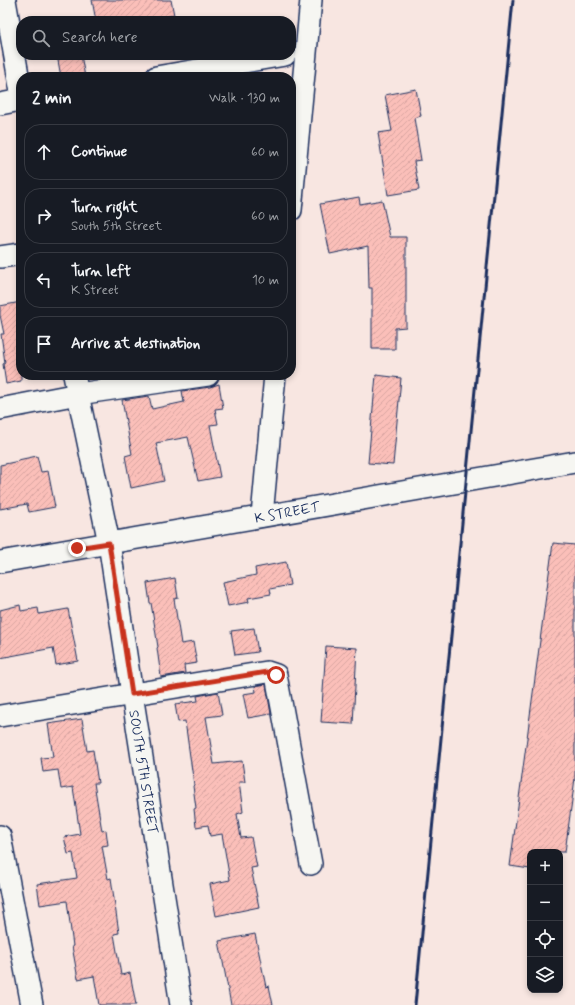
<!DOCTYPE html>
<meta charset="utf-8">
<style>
:root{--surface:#171b24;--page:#20242c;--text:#f1f3f6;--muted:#9ea1a6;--line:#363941}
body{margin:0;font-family:Mynerve,sans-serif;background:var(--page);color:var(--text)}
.controls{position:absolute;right:12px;bottom:12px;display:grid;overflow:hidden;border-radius:8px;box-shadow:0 2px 6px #0003}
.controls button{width:36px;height:36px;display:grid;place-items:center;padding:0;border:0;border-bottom:1px solid var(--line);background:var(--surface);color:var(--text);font:20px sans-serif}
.stop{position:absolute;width:12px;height:12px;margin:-9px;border:3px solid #c8321e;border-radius:50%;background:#fff}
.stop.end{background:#c8321e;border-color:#fff;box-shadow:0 1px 4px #0008}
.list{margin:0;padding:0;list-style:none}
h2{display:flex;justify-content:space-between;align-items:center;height:52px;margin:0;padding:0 16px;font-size:17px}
h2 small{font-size:13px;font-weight:400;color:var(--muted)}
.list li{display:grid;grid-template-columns:26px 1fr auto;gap:12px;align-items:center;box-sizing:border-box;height:56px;margin:0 8px 8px;padding:0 8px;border:1px solid var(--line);border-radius:16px}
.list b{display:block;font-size:15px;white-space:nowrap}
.list p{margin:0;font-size:13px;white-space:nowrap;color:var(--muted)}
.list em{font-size:13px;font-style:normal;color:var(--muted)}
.icon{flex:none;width:22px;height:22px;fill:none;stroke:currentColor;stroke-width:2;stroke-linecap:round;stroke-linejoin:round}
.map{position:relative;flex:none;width:575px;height:1005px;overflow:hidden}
.search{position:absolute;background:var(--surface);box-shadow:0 2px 6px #0003;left:16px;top:16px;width:280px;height:44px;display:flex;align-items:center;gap:10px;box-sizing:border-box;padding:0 14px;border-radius:16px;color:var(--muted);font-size:15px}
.panel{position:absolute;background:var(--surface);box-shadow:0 2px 6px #0003;left:16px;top:72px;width:280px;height:308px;border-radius:16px}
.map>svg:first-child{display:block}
.building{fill:url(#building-hatch);stroke:#1b2f5e}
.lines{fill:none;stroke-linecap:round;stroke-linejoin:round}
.minor-casing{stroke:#1b2f5e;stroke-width:24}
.minor{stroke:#f6f6f2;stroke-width:21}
.rail{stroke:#1b2f5e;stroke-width:3}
.route{stroke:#c8321e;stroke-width:5}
.labels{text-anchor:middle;stroke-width:3;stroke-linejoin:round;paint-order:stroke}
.street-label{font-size:14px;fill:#1b2f5e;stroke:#f6f6f2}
</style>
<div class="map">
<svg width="575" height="1005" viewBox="0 0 575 1005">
<defs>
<pattern id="building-hatch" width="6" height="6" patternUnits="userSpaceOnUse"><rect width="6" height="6" fill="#fbbfb9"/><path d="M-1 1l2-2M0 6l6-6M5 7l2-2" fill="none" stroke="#d7a4a1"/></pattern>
</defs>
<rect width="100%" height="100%" fill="#f8e6e1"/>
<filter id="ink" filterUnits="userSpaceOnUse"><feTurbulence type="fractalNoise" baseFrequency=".025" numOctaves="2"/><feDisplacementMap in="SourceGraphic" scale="8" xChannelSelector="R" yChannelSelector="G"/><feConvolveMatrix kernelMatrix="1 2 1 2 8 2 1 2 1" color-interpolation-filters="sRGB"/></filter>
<g filter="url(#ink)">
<g class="building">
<path d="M 92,0 L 171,0 L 174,15 L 145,21 L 96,21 Z"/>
<path d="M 57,55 L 81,55 L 85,77 L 61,77 Z"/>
<path d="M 416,89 L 421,116 L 414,118 L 421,160 L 414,161 L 419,190 L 388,195 L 378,133 L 392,131 L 385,95 Z"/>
<path d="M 359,197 L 360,204 L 382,200 L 390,237 L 406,237 L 406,327 L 395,328 L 395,349 L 372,349 L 372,288 L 369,288 L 368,246 L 330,254 L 320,204 Z"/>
<path d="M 21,302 L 21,381 L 6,384 L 3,364 L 5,363 L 1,334 L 4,334 L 0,315 L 0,306 Z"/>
<path d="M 376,375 L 401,378 L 393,465 L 368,463 Z"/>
<path d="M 219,384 L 223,408 L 215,409 L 218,424 L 210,425 L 220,477 L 198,481 L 188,437 L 156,443 L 164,481 L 131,488 L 125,456 L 132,454 L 122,400 L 149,396 L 152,409 L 184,402 L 182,391 L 210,387 Z"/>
<path d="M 37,456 L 41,472 L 48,471 L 55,507 L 29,512 L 27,504 L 0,509 L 0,465 L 19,461 L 18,460 Z"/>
<path d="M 553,543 L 575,545 L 575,778 L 565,852 L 530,852 L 530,869 L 510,866 Z"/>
<path d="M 286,562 L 290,585 L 270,589 L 271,594 L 248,598 L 249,602 L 228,606 L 223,582 L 256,575 L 255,568 Z"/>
<path d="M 175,578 L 178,598 L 174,599 L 181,644 L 193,642 L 197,663 L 184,665 L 185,673 L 161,677 L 157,648 L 158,647 L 151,603 L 150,603 L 147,583 Z"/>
<path d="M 20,605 L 21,611 L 38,608 L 39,614 L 68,609 L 78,661 L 56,665 L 53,648 L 0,658 L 0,610 Z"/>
<path d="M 254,628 L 258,652 L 235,655 L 231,631 Z"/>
<path d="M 326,646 L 357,648 L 353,724 L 321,722 Z"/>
<path d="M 266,684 L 271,714 L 248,718 L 243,694 L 256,692 L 255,686 Z"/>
<path d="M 218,692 L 222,715 L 206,717 L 214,764 L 242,761 L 245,782 L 239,782 L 243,812 L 237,814 L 241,838 L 251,837 L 257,867 L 251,868 L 259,907 L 216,916 L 210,884 L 230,880 L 222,834 L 210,836 L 208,825 L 196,827 L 194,809 L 196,808 L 193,786 L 194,785 L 185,721 L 178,722 L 175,704 L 198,701 L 197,696 Z"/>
<path d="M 82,719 L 87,751 L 93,750 L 98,783 L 94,783 L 102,831 L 106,830 L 108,845 L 102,846 L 108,879 L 111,878 L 119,933 L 114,934 L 121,975 L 130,973 L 136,1005 L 99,1005 L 94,976 L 78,979 L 72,946 L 73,946 L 67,901 L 40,905 L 37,884 L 77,878 L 73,853 L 68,854 L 64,837 L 80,834 L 73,787 L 61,789 L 58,770 L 43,772 L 41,758 L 53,757 L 48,724 Z"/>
<path d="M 255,934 L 266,987 L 269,986 L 273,1005 L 231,1005 L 219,941 Z"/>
</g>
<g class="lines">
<defs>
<g id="minor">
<path d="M 5,0 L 21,92"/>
<path d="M 156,77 L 285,55"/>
<path d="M 0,104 L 21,100"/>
<path d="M 291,210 L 311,0"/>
<path d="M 0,257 L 21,254"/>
<path d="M 74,375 L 109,543 L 132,694 L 181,1005"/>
<path d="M 0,409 L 78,394 L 208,375"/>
<path d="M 262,516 L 275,375"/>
<path d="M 0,562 L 575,462"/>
<path d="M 0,716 L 267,672 L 276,675 L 311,864"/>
<path d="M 0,836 L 32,1005"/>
</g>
</defs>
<use href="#minor" class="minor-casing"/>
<use href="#minor" class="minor"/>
<path class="rail" d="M 415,1005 L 513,0"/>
</g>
</g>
<g class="lines" filter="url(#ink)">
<path class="route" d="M 77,548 L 109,543 L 132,694 L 267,672 L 276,675"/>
</g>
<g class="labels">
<g class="street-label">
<text transform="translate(287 512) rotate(-10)" y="5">K STREET</text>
<text transform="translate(144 772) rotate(81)" y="5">SOUTH 5TH STREET</text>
</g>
</g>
</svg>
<div class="controls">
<button>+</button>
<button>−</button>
<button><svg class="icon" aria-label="locate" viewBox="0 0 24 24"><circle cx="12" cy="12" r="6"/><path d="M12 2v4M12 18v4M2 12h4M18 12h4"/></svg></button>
<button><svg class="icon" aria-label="layers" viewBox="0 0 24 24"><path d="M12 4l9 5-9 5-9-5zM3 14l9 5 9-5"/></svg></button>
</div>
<div class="stop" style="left:276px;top:675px"></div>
<div class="stop end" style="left:77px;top:548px"></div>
<div class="search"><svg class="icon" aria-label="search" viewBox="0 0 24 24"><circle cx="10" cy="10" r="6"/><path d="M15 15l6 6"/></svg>Search here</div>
<section class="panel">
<h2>2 min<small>Walk · 130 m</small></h2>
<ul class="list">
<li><svg class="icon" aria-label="ahead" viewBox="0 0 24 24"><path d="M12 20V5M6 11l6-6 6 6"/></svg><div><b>Continue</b></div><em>60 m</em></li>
<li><svg class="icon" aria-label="right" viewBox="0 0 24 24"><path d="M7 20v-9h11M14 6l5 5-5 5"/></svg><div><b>Turn right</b><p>South 5th Street</p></div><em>60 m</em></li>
<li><svg class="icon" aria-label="left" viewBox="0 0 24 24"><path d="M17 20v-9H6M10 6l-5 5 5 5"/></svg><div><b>Turn left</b><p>K Street</p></div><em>10 m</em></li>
<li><svg class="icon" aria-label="arrive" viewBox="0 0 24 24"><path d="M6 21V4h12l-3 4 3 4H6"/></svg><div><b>Arrive at destination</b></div></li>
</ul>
</section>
</div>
